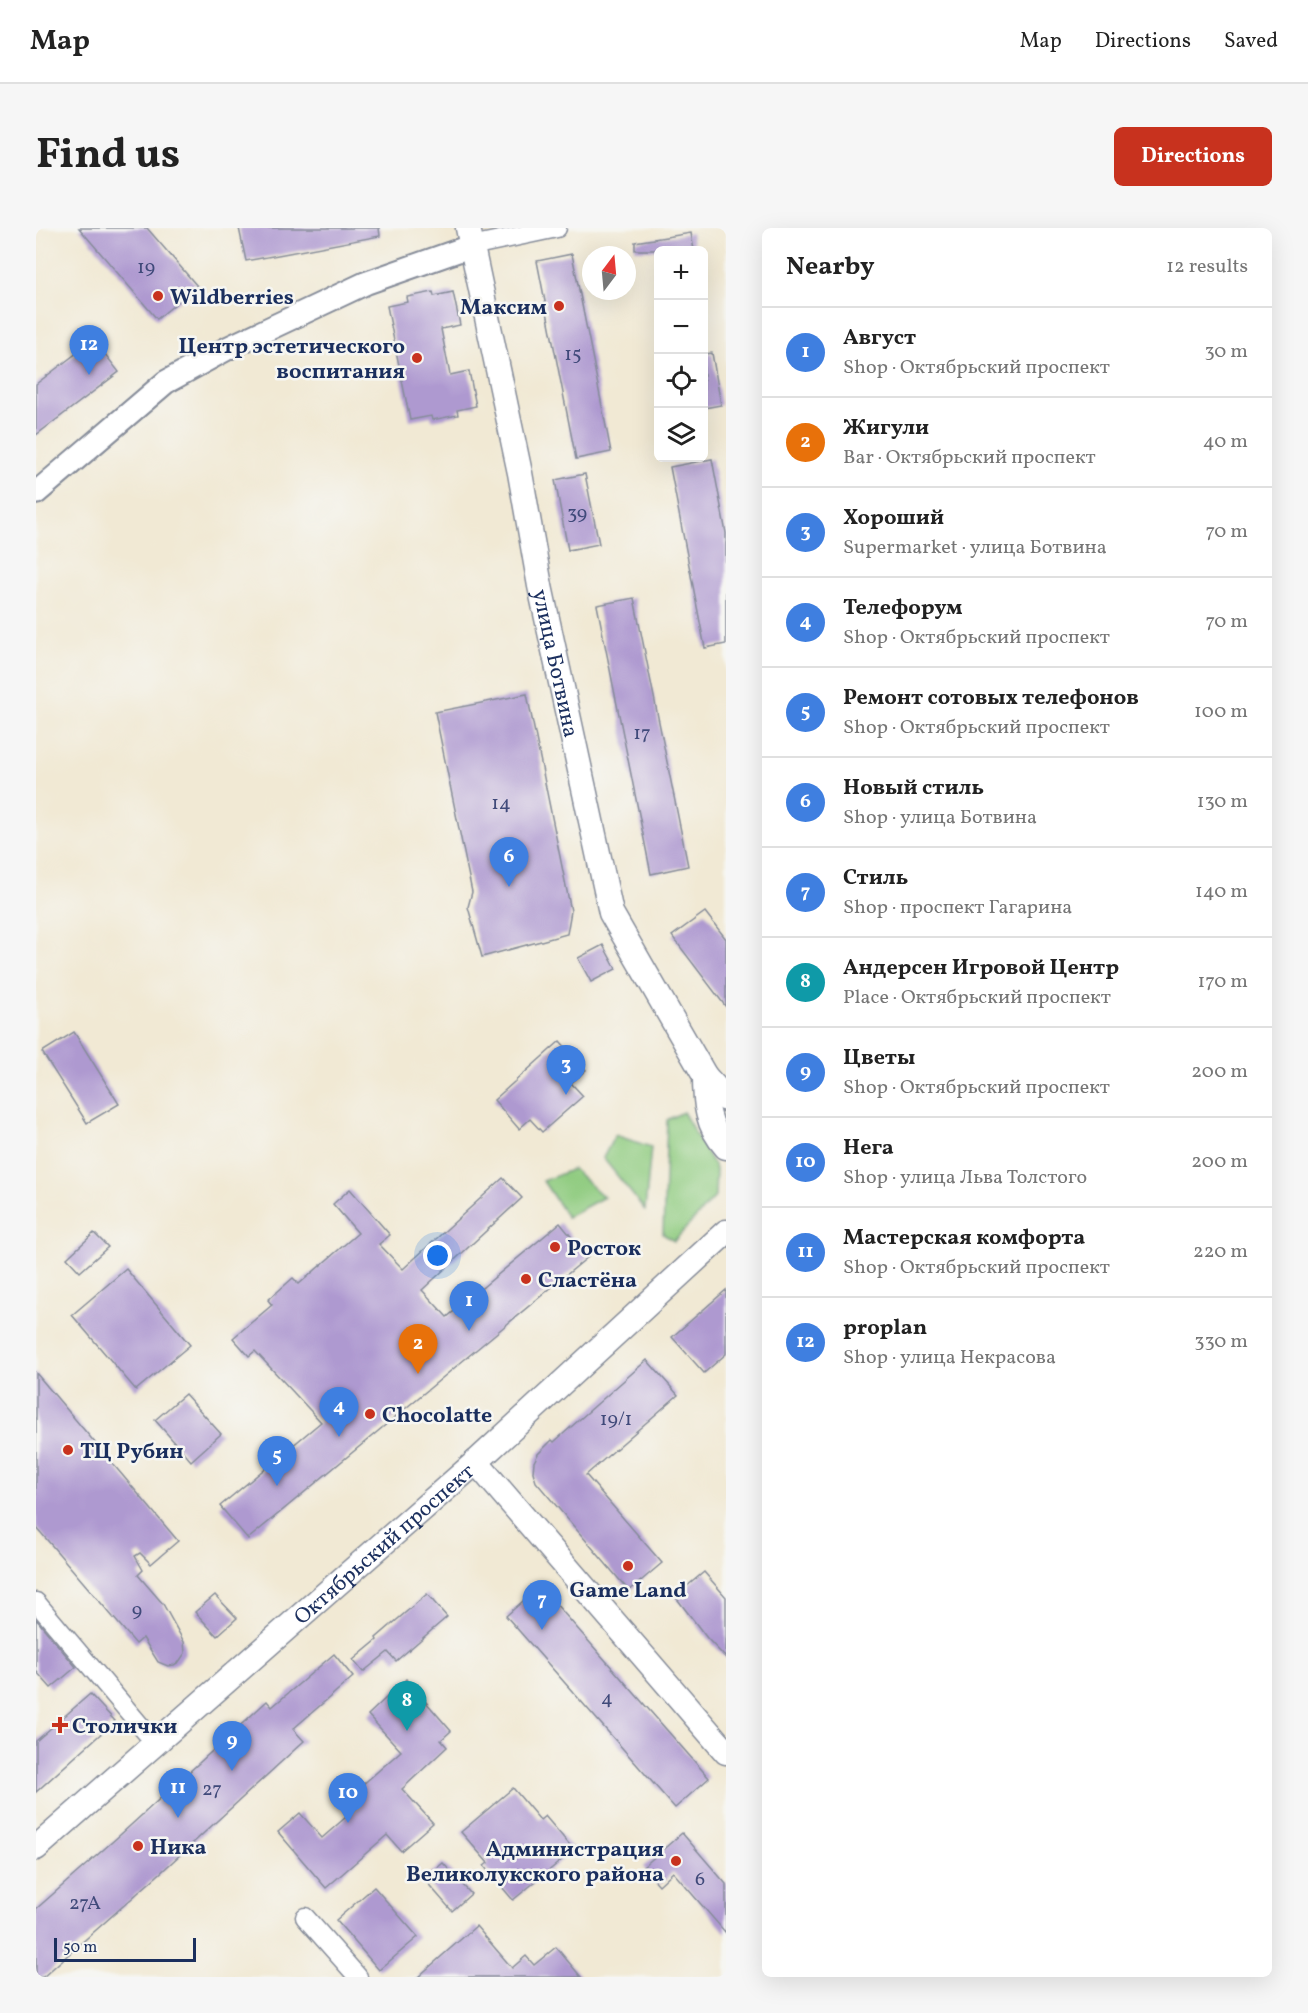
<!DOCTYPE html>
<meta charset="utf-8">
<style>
:root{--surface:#fff;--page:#f6f6f6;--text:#222;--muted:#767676;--line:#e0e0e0;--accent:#c8321e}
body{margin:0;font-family:Vollkorn,serif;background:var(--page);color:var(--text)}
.controls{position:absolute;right:18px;top:18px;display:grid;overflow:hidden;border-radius:9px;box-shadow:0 6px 24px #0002}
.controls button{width:54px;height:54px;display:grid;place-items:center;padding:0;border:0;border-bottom:2px solid var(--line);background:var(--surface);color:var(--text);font:30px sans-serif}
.compass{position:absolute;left:546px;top:18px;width:54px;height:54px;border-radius:50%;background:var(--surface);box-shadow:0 6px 24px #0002;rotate:16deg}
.scale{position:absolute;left:18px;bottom:15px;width:142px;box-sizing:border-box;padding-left:6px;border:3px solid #1b2f5e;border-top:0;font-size:16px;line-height:21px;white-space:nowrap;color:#1b2f5e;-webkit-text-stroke:4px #f6f6f2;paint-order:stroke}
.you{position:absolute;left:402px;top:1028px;width:21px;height:21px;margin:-15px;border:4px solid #fff;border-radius:50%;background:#1a73e8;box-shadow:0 0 0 9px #1a73e833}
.badge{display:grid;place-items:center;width:39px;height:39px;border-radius:50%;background:var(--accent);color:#fff;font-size:20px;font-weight:700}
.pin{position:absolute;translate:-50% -50px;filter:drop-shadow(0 2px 3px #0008)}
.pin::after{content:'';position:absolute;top:32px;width:21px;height:18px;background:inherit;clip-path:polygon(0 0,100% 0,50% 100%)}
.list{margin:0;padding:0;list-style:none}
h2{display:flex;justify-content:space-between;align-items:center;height:78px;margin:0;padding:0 24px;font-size:26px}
h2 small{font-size:20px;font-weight:400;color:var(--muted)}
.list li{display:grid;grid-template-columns:39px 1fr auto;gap:18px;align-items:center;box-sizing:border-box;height:90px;padding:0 24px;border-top:2px solid var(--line)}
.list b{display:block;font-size:22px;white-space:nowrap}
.list p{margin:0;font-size:20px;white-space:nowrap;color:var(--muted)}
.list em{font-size:20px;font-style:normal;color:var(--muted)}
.icon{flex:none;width:33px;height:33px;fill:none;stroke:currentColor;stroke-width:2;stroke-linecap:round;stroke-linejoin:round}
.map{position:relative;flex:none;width:690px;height:1749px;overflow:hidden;border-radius:9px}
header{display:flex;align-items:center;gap:36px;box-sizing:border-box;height:84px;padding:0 30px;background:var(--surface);border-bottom:2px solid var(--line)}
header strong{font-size:28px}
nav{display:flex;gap:33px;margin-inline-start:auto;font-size:21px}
.intro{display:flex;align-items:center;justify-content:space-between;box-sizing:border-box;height:144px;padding:0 36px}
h1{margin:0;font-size:42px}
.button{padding:15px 27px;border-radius:9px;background:var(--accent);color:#fff;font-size:21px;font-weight:700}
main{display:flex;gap:36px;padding:0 36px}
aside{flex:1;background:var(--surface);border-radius:9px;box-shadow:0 6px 24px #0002}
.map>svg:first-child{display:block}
.green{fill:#91cc81;stroke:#567e70;stroke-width:1.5}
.building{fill:#ae99d0}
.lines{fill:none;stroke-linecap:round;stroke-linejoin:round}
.minor-casing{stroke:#868c99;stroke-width:21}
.tertiary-casing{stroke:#868c99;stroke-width:26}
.secondary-casing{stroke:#868c99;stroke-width:27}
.minor{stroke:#fff;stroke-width:18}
.tertiary{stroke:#fff;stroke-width:22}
.secondary{stroke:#fff;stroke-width:24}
.poi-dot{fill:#c8321e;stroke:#f6f6f2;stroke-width:2}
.labels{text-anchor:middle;stroke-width:5;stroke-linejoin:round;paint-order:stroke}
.number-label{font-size:20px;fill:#404a7a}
.poi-label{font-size:22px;font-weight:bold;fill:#1b2f5e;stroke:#f6f6f2;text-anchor:start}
.street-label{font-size:22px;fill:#1b2f5e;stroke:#f6f6f2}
</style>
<header>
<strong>Map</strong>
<nav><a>Map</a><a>Directions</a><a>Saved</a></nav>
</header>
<div class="intro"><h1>Find us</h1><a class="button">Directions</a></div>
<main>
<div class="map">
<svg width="690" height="1749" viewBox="0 0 690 1749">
<rect width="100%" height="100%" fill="#f6f6f2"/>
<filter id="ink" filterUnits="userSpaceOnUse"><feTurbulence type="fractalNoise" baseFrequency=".0167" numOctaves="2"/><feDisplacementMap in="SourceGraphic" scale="12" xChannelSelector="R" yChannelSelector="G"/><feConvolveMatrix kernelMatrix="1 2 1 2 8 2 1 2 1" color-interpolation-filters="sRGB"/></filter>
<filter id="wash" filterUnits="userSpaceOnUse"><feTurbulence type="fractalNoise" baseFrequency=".008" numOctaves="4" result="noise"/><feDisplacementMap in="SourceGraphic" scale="24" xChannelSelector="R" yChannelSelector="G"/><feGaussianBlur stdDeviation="1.35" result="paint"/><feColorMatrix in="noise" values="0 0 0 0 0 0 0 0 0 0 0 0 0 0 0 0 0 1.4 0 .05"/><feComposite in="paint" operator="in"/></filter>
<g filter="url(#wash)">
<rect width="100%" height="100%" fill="#f1e9d4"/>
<g class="green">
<path d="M 647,884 L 680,941 L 679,969 L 638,1013 L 627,1006 L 631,892 Z"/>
<path d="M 579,907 L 615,919 L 609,982 L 567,930 Z"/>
<path d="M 537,941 L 568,969 L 531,989 L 507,953 Z"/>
</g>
<g id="blocks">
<g class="building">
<path d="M 43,0 L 111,0 L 161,58 L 121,91 Z"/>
<path d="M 203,0 L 343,0 L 344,8 L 210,33 Z"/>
<path d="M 655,5 L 658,22 L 599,22 L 599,14 Z"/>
<path d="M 536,26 L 575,224 L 540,231 L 501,33 Z"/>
<path d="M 397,64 L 398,68 L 417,64 L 424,97 L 405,101 L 414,147 L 433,143 L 440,178 L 421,182 L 422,187 L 396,192 L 395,188 L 374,192 L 351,78 L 372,74 L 371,69 Z"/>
<path d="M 58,112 L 83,144 L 0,207 L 0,156 Z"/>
<path d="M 676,125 L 685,177 L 668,180 L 668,126 Z"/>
<path d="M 676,231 L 690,305 L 690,416 L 669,420 L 634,239 Z"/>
<path d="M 549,246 L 563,316 L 532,322 L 519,252 Z"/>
<path d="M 598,370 L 652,638 L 615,646 L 561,377 Z"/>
<path d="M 491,466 L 535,683 L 531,706 L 446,729 L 432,679 L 436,664 L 399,484 Z"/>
<path d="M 669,684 L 690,711 L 690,779 L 636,708 Z"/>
<path d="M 567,717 L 580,741 L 555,754 L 542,730 Z"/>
<path d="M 38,804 L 83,876 L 51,895 L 6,824 Z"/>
<path d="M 524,813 L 550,842 L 535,855 L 547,868 L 506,904 L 494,891 L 483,901 L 458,872 Z"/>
<path d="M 467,950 L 486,970 L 386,1062 L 411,1089 L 524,995 L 552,1029 L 212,1311 L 184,1278 L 285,1194 L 219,1123 L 213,1128 L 197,1110 L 236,1077 L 232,1072 L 257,1050 L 263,1056 L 322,1005 L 297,976 L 314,961 L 354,1007 L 343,1016 L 367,1041 Z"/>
<path d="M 58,1005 L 72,1019 L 44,1044 L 31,1030 Z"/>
<path d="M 90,1041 L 154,1117 L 100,1162 L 36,1087 Z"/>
<path d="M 690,1062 L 690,1126 L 668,1145 L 636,1109 Z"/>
<path d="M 611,1132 L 642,1167 L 550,1247 L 626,1335 L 593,1363 L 500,1254 L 497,1244 L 498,1234 L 502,1226 L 516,1212 L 518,1214 Z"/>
<path d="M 0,1145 L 142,1313 L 115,1336 L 104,1325 L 99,1328 L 107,1342 L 102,1347 L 127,1376 L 148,1414 L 149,1425 L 143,1434 L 138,1437 L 132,1438 L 122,1434 L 107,1410 L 100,1416 L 0,1299 Z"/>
<path d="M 149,1166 L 185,1206 L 155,1233 L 119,1192 Z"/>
<path d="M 668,1344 L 690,1369 L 690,1430 L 671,1410 L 639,1368 Z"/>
<path d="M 504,1358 L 673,1550 L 639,1580 L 470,1388 Z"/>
<path d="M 391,1366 L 411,1389 L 360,1433 L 352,1424 L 327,1444 L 317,1432 L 341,1412 L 340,1410 Z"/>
<path d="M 179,1367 L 201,1390 L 181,1408 L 159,1384 Z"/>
<path d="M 0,1391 L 40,1439 L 15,1460 L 0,1443 Z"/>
<path d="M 298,1426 L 317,1449 L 257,1501 L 268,1513 L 121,1648 L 7,1749 L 0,1749 L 0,1681 L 84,1607 L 231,1473 L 236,1479 Z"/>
<path d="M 370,1451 L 415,1503 L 405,1512 L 411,1519 L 366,1561 L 397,1595 L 365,1623 L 351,1607 L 290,1660 L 242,1604 L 264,1585 L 286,1610 L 325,1576 L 316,1566 L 365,1523 L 332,1487 Z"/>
<path d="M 54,1466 L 79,1493 L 0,1564 L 0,1513 Z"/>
<path d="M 477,1560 L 504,1592 L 509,1588 L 538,1622 L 477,1672 L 448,1638 L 452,1635 L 425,1604 Z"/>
<path d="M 646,1605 L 690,1656 L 690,1705 L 637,1644 L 623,1657 L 607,1639 Z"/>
<path d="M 407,1635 L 435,1666 L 416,1683 L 388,1651 Z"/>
<path d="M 338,1659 L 382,1709 L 343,1742 L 300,1692 Z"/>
<path d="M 440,1698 L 476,1740 L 490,1728 L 498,1737 L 520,1719 L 545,1749 L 382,1749 Z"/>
</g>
</g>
</g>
<g filter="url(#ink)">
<use href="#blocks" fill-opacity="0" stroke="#868c99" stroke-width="1.5"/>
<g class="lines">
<defs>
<g id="minor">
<path d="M 435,18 L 521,0"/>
<path d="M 0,1374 L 119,1515"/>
<path d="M 269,1689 L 322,1749"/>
</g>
<path id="tertiary" d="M 0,265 L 130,154 L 194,119 L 330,55 L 435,18"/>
<g id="secondary">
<path id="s1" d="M 432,0 L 484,245 L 504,358 L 575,685 L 669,848 L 690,871"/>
<path d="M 669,848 C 669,875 671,898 690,919"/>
<path d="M 440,1234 L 690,1524"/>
<path id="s2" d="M 0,1620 L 440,1234 L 690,1004"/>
</g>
</defs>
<use href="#minor" class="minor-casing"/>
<use href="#tertiary" class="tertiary-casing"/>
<use href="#secondary" class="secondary-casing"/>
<use href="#minor" class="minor"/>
<use href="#tertiary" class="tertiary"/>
<use href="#secondary" class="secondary"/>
</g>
</g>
<g class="poi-dot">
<circle cx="122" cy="68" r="6"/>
<circle cx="523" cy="78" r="6"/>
<circle cx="381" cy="130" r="6"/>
<circle cx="519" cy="1019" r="6"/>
<circle cx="490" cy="1051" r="6"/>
<circle cx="334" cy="1186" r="6"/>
<circle cx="32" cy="1222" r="6"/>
<circle cx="592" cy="1338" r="6"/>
<path d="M21 1488h6v6h6v6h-6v6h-6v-6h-6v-6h6z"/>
<circle cx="102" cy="1618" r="6"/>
<circle cx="640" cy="1633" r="6"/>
</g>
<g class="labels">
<g class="number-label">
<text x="110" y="45">19</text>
<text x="537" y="132">15</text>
<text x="541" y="291">39</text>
<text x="606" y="511">17</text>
<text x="465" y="581">14</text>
<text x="580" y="1197">19/1</text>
<text x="101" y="1388">9</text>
<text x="571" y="1476">4</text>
<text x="176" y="1567">27</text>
<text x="664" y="1657">6</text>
<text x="49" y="1681">27А</text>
</g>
<g class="poi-label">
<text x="134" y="76">Wildberries</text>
<text x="511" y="86" text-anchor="end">Максим</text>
<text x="369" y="125" text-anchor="end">Центр эстетического<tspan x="369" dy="25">воспитания</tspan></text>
<text x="531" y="1027">Росток</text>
<text x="502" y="1059">Сластёна</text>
<text x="346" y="1194">Chocolatte</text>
<text x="44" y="1230">ТЦ Рубин</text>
<text x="592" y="1369" text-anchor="middle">Game Land</text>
<text x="36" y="1505">Столички</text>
<text x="114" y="1626">Ника</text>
<text x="628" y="1628" text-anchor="end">Администрация<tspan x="628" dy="25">Великолукского района</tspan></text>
</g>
<g class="street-label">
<text dy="8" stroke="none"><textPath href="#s1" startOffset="444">улица Ботвина</textPath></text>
<text dy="8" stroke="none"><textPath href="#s2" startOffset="462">Октябрьский проспект</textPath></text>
</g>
</g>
</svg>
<div class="controls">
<button>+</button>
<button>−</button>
<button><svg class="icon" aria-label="locate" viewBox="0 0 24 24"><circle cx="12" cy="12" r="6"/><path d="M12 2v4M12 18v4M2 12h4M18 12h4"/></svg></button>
<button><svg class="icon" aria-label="layers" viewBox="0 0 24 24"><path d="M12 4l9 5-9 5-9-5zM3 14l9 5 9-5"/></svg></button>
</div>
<svg class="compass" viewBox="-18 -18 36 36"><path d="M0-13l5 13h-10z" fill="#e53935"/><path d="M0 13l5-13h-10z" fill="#767676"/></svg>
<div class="scale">50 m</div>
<div class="you"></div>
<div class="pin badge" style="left:433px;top:1103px;background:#3f7fe0">1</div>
<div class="pin badge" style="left:382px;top:1146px;background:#e8710a">2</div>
<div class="pin badge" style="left:530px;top:867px;background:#3f7fe0">3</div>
<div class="pin badge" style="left:303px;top:1209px;background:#3f7fe0">4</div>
<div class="pin badge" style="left:241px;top:1258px;background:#3f7fe0">5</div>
<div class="pin badge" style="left:473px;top:659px;background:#3f7fe0">6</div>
<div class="pin badge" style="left:506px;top:1402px;background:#3f7fe0">7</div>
<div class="pin badge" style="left:371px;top:1503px;background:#0f9aa8">8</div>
<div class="pin badge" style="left:196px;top:1543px;background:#3f7fe0">9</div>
<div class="pin badge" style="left:312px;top:1595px;background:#3f7fe0">10</div>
<div class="pin badge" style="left:142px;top:1590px;background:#3f7fe0">11</div>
<div class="pin badge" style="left:53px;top:147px;background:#3f7fe0">12</div>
</div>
<aside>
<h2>Nearby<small>12 results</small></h2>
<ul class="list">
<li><span class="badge" style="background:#3f7fe0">1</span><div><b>Август</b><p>Shop · Октябрьский проспект</p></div><em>30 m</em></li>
<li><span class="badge" style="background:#e8710a">2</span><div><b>Жигули</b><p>Bar · Октябрьский проспект</p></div><em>40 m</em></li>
<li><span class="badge" style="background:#3f7fe0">3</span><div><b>Хороший</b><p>Supermarket · улица Ботвина</p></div><em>70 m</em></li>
<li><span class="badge" style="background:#3f7fe0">4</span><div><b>Телефорум</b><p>Shop · Октябрьский проспект</p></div><em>70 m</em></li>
<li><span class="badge" style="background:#3f7fe0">5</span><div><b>Ремонт сотовых телефонов</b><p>Shop · Октябрьский проспект</p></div><em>100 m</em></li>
<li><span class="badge" style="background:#3f7fe0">6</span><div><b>Новый стиль</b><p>Shop · улица Ботвина</p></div><em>130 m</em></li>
<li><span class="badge" style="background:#3f7fe0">7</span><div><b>Стиль</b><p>Shop · проспект Гагарина</p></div><em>140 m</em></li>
<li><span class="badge" style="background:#0f9aa8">8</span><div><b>Андерсен Игровой Центр</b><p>Place · Октябрьский проспект</p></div><em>170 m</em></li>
<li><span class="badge" style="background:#3f7fe0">9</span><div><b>Цветы</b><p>Shop · Октябрьский проспект</p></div><em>200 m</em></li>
<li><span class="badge" style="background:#3f7fe0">10</span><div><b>Нега</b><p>Shop · улица Льва Толстого</p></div><em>200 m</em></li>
<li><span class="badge" style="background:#3f7fe0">11</span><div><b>Мастерская комфорта</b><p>Shop · Октябрьский проспект</p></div><em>220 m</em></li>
<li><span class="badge" style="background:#3f7fe0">12</span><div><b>proplan</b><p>Shop · улица Некрасова</p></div><em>330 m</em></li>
</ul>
</aside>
</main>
